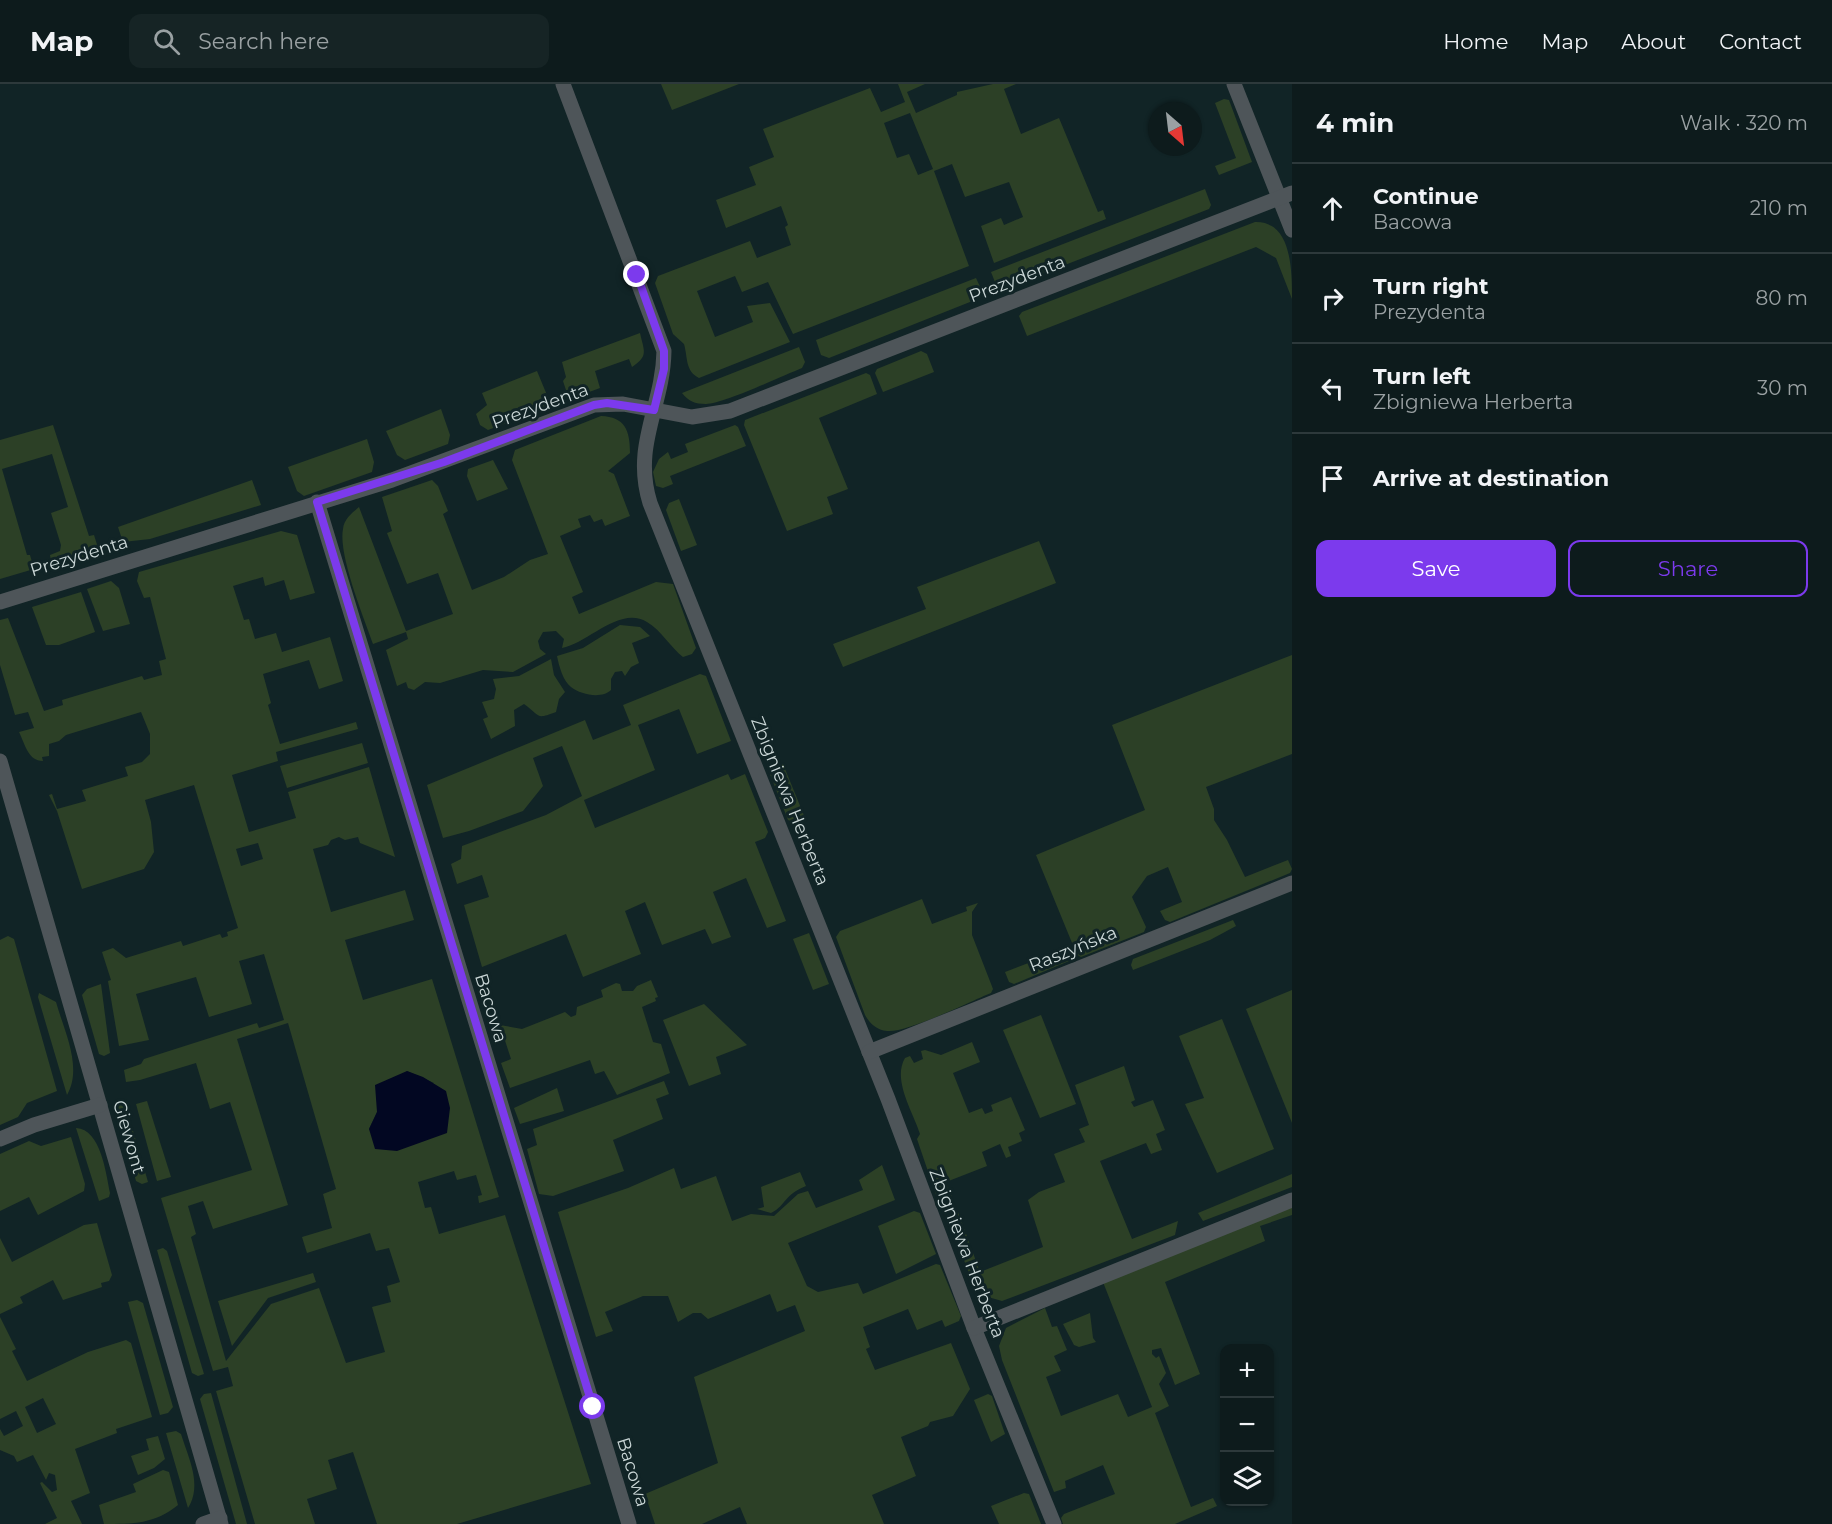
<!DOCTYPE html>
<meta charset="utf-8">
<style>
:root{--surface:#0d1b1c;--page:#162425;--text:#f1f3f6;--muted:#9aa1a3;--line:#2d393b;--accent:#7c3aed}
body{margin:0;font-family:Montserrat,sans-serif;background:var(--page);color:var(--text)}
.controls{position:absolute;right:18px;bottom:18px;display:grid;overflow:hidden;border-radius:12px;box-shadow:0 2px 4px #0004}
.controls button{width:54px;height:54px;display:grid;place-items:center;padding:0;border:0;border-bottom:2px solid var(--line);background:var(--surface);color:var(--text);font:30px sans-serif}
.compass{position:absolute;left:1148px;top:18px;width:54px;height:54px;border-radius:50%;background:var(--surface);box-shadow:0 2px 4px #0004;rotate:152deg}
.stop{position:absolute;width:18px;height:18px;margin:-14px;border:4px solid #7c3aed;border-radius:50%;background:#fff}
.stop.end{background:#7c3aed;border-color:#fff;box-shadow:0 2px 6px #0008}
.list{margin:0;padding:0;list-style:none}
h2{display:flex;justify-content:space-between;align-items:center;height:78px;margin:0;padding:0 24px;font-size:26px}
h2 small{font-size:20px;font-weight:400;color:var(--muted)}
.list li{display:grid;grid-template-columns:39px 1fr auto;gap:18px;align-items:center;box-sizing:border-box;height:90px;padding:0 24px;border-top:2px solid var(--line)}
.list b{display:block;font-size:22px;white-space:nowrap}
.list p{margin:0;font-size:20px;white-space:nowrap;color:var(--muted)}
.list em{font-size:20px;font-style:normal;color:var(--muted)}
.actions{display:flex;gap:12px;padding:18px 24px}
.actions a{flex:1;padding:14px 0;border:2px solid var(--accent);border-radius:12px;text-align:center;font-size:21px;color:var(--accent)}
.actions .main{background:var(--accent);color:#fff}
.icon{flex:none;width:33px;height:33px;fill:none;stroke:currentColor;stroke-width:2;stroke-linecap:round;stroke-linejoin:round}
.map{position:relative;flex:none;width:1292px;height:1440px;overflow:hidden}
header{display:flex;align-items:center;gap:36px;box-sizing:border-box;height:84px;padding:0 30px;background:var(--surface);border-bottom:2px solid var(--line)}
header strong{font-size:28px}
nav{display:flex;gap:33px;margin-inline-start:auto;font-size:21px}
.search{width:420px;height:54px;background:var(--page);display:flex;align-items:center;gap:15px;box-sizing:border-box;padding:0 21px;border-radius:12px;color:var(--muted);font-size:22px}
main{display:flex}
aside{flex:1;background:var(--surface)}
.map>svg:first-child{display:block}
.green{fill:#2c4026;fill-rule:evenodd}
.water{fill:#020722}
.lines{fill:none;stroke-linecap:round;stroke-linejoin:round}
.minor{stroke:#4e5559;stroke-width:15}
.route{stroke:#7c3aed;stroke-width:8}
.labels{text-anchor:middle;stroke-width:6;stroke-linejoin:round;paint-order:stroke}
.street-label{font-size:18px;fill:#cbd7d7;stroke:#112426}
</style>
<header>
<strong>Map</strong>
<div class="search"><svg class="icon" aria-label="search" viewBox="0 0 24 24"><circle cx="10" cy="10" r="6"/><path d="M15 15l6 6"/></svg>Search here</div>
<nav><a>Home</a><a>Map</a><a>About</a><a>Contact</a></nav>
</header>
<main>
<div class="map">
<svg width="1292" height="1440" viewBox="0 0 1292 1440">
<rect width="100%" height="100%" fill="#112426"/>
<g class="green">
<path d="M 661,0 L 739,0 L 672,26 Z"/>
<path d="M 898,0 L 925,0 L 907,8 L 916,29 L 957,11 L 957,8 L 993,0 L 1016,0 L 1004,5 L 1021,50 L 1059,34 L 1098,128 L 1103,126 L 1106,135 L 994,179 L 981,142 L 1001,134 L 1004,141 L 1023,133 L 1009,98 L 965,113 L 952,80 L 934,87 L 969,182 L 793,250 L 768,198 L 742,208 L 735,192 L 697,207 L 715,253 L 753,238 L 747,222 L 770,219 L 790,258 L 699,294 C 685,287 688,274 684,260 L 673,250 L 655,199 L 658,192 L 750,157 L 757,174 L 791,161 L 785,143 L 788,141 L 781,122 L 726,144 L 716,116 L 756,101 L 749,83 L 774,73 L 763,45 L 870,4 L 881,28 L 905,18 ZM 910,29 L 933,85 L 918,91 L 909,70 L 897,74 L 884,39 Z"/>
<path d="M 1224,15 L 1229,16 L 1252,78 L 1219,91 L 1215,82 L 1236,74 L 1215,19 Z"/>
<path d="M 1205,105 L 1211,121 L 1209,125 L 1003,205 L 997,203 L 991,188 Z"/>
<path d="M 1255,138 C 1292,137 1292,187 1292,215 L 1276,174 L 1256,163 L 1027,252 L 1019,232 L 1022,228 Z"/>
<path d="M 976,194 L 983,209 L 980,214 L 829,274 L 821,271 L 816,256 Z"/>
<path d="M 640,249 C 644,267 649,272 632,283 L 629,275 L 595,287 L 600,304 L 573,314 L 567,309 L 563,297 L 566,293 L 562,278 Z"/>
<path d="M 799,263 L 805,278 L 802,284 C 782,292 723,320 706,320 C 695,320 688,317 682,309 Z"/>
<path d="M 921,267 L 927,270 L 934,288 L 883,308 L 875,289 L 877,285 Z"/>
<path d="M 537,287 L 549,316 L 549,323 L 488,346 L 480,341 L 476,330 L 487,321 L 482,309 Z"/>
<path d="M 866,289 L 870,291 L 877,310 L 819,334 L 848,405 L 827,413 L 833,430 L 787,447 L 744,341 L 745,336 Z"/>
<path d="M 441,325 L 450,351 L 448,360 L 405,376 L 397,371 L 386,347 Z"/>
<path d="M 601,332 C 625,333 630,346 630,369 L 608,387 L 614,390 L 630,432 L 605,442 L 602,435 L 594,438 L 590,431 L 578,435 L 581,443 L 560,452 L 583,508 L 572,513 L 579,530 L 656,498 L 673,500 L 696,564 L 692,570 L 683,573 C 671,564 661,546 647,538 C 620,521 588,559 562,564 L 564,555 L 556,547 L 543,548 L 538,557 L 540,565 L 546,570 L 513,588 L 483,586 L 440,599 L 425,598 L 414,606 L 408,604 L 406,598 L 397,602 L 386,566 L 408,555 L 406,548 L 373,560 C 364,534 338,471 343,445 C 344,435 352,429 359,423 L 406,547 L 453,530 L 438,489 L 407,500 L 387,449 L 392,447 L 382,413 L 432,396 L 438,402 L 448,427 L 443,430 L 472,506 L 504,493 L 530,476 L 548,470 L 512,376 L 515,366 Z"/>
<path d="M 53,341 L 89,452 L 94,451 L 99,467 L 95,472 L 57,486 L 52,484 L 50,471 L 60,467 L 61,461 L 51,429 L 68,423 L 52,370 L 2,385 L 27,471 L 30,471 L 34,485 L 0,495 L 0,356 Z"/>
<path d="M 735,341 L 738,343 L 746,362 L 670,392 L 673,400 L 663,404 L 656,402 L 653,388 L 659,375 L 668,368 L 671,375 L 688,368 L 685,360 Z"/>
<path d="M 367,355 L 374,378 L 372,388 L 304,412 L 297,407 L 288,383 Z"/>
<path d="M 493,376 L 508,405 L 477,417 L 467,392 L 468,385 Z"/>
<path d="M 252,396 L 261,421 L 150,455 L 123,458 L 118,443 Z"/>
<path d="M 679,415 L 697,461 L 681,467 L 666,426 L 669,419 Z"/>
<path d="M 281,447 L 297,451 L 315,509 L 290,516 L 284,496 L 265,502 L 263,493 L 233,502 L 244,536 L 249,535 L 255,555 L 276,549 L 282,568 L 330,553 L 343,597 L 319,605 L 309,576 L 263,590 L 271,619 L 268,621 L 280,660 L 356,638 L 358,645 L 276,668 L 278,677 L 232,691 L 249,748 L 296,734 L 288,708 L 369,683 L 395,773 L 360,759 L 358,753 L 345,756 L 339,753 L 331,756 L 328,761 L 313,765 L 331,828 L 405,806 L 414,836 L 345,856 L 363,916 L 432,895 L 499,1113 L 479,1119 L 478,1112 L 482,1111 L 476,1091 L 457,1096 L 454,1087 L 418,1098 L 425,1124 L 431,1123 L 439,1150 L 505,1131 L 591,1400 L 457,1440 L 377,1440 L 353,1368 L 328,1376 L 337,1405 L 307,1415 L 315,1440 L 255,1440 L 216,1307 L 233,1302 L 228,1283 L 213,1287 L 161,1114 L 252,1086 L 230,1018 L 210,1025 L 196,979 L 140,996 L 126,998 L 124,986 L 141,980 L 144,975 L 257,939 L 259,944 L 284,936 L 264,870 L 239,877 L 252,920 L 209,933 L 196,893 L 136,910 L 149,956 L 119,962 L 108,897 L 111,896 L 102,868 L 113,864 L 126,874 L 181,857 L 183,862 L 220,850 L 222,854 L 228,852 L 227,848 L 238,844 L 194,701 L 145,716 L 151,738 L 154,768 L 144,785 L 82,805 L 57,727 L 49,711 L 52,710 L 57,725 L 86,717 L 82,706 L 128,692 L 125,683 L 142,678 L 150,670 L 150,650 L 141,628 L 66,651 L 59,657 L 49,660 L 49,672 L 42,673 L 43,677 C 28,677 25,660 19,648 L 34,644 L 28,628 L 15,631 L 0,581 L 0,536 L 8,534 L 44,627 L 63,621 L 62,616 L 142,592 L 144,596 L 162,591 L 159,577 L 166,575 L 150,513 L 144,514 L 137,497 L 139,488 ZM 258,759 L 263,775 L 241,782 L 236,765 ZM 288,939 L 336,1105 L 323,1110 L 332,1144 L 302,1153 L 307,1169 L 370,1149 L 376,1167 L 389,1164 L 400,1198 L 387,1202 L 391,1218 L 372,1223 L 385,1268 L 346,1279 L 319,1204 L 271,1220 L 226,1277 L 191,1153 L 196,1150 L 188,1122 L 203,1117 L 213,1145 L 288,1121 L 237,955 ZM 407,987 L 434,999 L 369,1045 L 377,1028 Z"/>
<path d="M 1039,457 L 1056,499 L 843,583 L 833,560 L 926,525 L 917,503 Z"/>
<path d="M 111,497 L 119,504 L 130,540 L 103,547 L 87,505 Z"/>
<path d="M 81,508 L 95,548 L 59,561 L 46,561 L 32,523 Z"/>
<path d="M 620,541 L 640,543 L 650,552 L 632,559 L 639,579 L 631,583 L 625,592 L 622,587 L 615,588 L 611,595 L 611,606 C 602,615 581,611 571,603 C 563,597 559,582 557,572 L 583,564 Z"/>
<path d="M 1292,571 L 1292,670 L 1206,703 L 1214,725 L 1214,736 L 1227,756 L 1245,793 L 1288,776 L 1292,785 L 1290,789 L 1170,838 L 1165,836 L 1160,827 L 1182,818 L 1168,783 L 1147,792 L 1132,813 L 1146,843 L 1144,848 L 1081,873 L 1077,871 L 1036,771 L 1145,726 L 1112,641 Z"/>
<path d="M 551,575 L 554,591 L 565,608 L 559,615 L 556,628 C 535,636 541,632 524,620 L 514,626 L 515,642 L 491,655 L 483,635 L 488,633 L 482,618 L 494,615 L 496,605 L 493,595 L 519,592 Z"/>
<path d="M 700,590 L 706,592 L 731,657 L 697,670 L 679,625 L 638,641 L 655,686 L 584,716 L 595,744 L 728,690 L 731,696 L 745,690 L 768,748 L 765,754 L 755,758 L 786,837 L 767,844 L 746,794 L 713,808 L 731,853 L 712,860 L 705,845 L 662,861 L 645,818 L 625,827 L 641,870 L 583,893 L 566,850 L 482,883 L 464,821 L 489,813 L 482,791 L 457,800 L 451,780 L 461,775 L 462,762 L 546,731 L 582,712 L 562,662 L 533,674 L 543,702 L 523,727 L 469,747 L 443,754 L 427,701 L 585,636 L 593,656 L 631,641 L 623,621 Z"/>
<path d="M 362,659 L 368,679 L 287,704 L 280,682 Z"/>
<path d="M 783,680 L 805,734 L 793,738 L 788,736 L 770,690 L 772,685 Z"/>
<path d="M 922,815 L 932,840 L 967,827 L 966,823 L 978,819 L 972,828 L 972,851 L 993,905 L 991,909 C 969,918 907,949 887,947 C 877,946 870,940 865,931 L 836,853 L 840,847 L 848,844 Z"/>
<path d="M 1233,836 L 1236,842 L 1210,856 L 1133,886 L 1131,881 L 1133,875 Z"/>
<path d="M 809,849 L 829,900 L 813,906 L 793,855 Z"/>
<path d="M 8,852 L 14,855 L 57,1007 L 27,1019 L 18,1033 L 0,1041 L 0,856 Z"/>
<path d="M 1065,865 L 1069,877 L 1014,900 L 1009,898 L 1005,888 Z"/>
<path d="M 651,896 L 658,913 L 655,914 L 656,917 L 642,923 L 653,958 L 661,960 L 670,989 L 617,1011 L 604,987 L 595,990 L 590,976 L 510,1004 L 501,979 L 511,975 L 500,941 L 522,945 L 565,928 L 571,933 L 576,931 L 577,923 L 603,913 L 601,906 L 616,899 L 620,900 L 622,907 L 633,907 L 637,902 Z"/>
<path d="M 101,900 L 110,969 L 104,972 L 99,970 L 82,911 L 87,905 Z"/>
<path d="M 1292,906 L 1292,1039 L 1246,925 Z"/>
<path d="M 39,909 L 56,918 C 64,947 83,983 67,1011 L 38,913 Z"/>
<path d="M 704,920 L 747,961 L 716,973 L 721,990 L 689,1002 L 663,936 Z"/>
<path d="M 1041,931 L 1076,1020 L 1040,1034 L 1003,946 Z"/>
<path d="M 1222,935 L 1274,1065 L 1217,1089 L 1185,1020 L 1204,1014 L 1179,952 Z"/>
<path d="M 972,958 L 980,978 L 953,989 L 969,1029 L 982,1024 L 985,1030 L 993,1027 L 991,1021 L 1011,1013 L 1025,1046 L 1019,1049 L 1022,1057 L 1008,1063 L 1011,1072 L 1006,1074 L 1000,1060 L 982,1068 L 987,1082 L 946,1098 L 952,1113 L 943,1116 L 937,1114 L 917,1055 L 920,1050 C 913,1028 892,996 905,974 L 910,972 L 914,979 L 923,975 L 921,967 L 925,966 L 941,971 Z"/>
<path d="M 1124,982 L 1135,1016 L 1131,1018 L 1134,1023 L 1153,1016 L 1165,1046 L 1156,1050 L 1162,1066 L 1151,1070 L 1146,1059 L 1100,1077 L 1132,1155 L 1178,1137 L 1175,1151 L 1002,1217 L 981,1211 L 974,1202 L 948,1135 L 958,1128 L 980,1188 L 1043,1163 L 1028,1116 L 1039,1108 L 1065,1098 L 1054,1070 L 1085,1058 L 1079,1045 L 1089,1041 L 1075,1001 Z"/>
<path d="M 664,997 L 669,1010 L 656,1015 L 663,1035 L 613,1056 L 624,1087 L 553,1112 L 539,1110 L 527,1065 L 537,1061 L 533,1045 Z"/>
<path d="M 557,1004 L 564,1027 L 520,1040 L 514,1024 Z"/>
<path d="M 124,1016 L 148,1098 L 142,1100 L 136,1097 L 116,1024 L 118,1018 Z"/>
<path d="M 147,1017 L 171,1093 L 157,1097 L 136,1020 Z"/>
<path d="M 76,1044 C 101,1045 106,1090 110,1109 L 109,1113 L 99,1117 Z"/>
<path d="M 71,1053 L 85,1100 L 84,1107 L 38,1131 L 29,1113 L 0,1127 L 0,1070 L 29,1057 L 41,1062 Z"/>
<path d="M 882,1081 L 895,1116 L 788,1159 L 807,1202 L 818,1208 L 858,1199 L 863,1210 L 936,1180 L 940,1181 L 961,1232 L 959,1237 L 945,1243 L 942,1236 L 917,1246 L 908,1225 L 863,1243 L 870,1263 L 866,1265 L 875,1286 L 951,1259 L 970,1305 L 953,1332 L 930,1338 L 928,1342 L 901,1353 L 916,1392 L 872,1411 L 884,1440 L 747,1440 L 740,1423 L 702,1440 L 655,1440 L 645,1410 L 718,1379 L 694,1293 L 805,1247 L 795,1221 L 777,1228 L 770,1210 L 708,1235 L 701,1229 L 693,1229 L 678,1238 L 668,1212 L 643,1212 L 605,1228 L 613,1247 L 596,1253 L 558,1128 L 628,1104 L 674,1084 L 681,1105 L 716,1092 L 732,1137 L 751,1130 L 774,1132 L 798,1110 L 808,1107 L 816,1124 L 863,1106 L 859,1096 Z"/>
<path d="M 800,1088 L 806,1102 C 783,1111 787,1121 771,1129 L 757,1125 L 764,1123 L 761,1103 Z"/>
<path d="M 1292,1090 L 1292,1103 L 1203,1137 L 1198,1129 Z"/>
<path d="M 1292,1122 L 1292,1131 L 1260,1142 L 1265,1157 L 1165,1198 L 1200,1290 L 1175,1301 L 1161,1264 L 1152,1266 L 1152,1270 L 1156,1274 L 1159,1272 L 1166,1289 L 1159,1300 L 1169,1322 L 1155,1329 L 1191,1423 L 1213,1414 L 1217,1422 L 1175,1440 L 1063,1440 L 1061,1434 L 1064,1430 L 1115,1410 L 1103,1381 L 1065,1397 L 1066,1404 L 1054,1408 L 1002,1276 L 999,1262 L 1006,1244 L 1045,1224 L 1052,1243 L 1057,1242 L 1067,1266 L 1054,1272 L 1061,1287 L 1046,1293 L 1061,1332 L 1118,1310 L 1128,1333 L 1152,1323 L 1103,1198 Z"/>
<path d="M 914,1127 L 920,1129 L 936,1170 L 896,1190 L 878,1142 Z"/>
<path d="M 97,1139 L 112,1191 L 109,1197 L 101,1199 L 102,1203 L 63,1216 L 53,1196 L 20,1213 L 23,1219 L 0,1230 L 0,1154 L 12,1178 L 84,1141 Z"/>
<path d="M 163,1164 L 167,1167 L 204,1290 L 198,1292 L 192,1289 L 157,1166 Z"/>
<path d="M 313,1189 L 316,1198 L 268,1214 L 232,1262 L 218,1217 Z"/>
<path d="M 137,1216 L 143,1219 L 173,1323 L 168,1329 L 160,1331 L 128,1218 Z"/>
<path d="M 1090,1229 L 1093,1254 L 1096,1258 L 1079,1263 L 1074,1261 L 1063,1240 Z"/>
<path d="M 0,1233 L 16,1265 L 12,1267 L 27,1297 L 88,1268 L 126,1256 L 131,1259 L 152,1333 L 116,1345 L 117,1349 L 75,1365 L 90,1409 L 71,1417 L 82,1440 L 45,1440 L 57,1434 L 40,1399 L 42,1398 L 52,1408 L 57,1406 L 55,1391 L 49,1389 L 46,1396 L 33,1371 L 17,1378 L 14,1372 L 0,1366 L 0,1345 L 4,1352 L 23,1342 L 16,1327 L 0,1335 ZM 43,1314 L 56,1340 L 37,1349 L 25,1323 Z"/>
<path d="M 211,1309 L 247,1440 L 236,1440 L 200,1315 L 204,1310 Z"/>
<path d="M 988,1310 L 992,1312 L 1005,1350 L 991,1358 L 974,1316 Z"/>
<path d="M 176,1347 L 181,1350 C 188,1373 203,1401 188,1424 L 166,1349 Z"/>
<path d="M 158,1352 L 165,1375 L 154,1384 L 138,1391 L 131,1372 L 149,1366 L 146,1355 Z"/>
<path d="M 163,1386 L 169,1388 L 178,1421 C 155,1440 133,1440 104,1440 L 99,1421 L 136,1408 L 133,1400 Z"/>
<path d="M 1024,1409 L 1029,1410 L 1041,1440 L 999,1440 L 991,1422 Z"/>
</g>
<path class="water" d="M 407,987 L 423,993 L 446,1007 L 450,1024 L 447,1049 L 397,1067 L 375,1065 L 369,1045 L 377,1028 L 375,1001 Z"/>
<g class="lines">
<g class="minor">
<path d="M 563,0 L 664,267 C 663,323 632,361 650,419 L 888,1015 L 974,1244 L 1054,1440"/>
<path d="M 1234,0 L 1292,146"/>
<path d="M 317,418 L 629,1440"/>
<path d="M 0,518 L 392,396 L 594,321 L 623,320 L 692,333 L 730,327 L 1292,109"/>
<path d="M 0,677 L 221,1440"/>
<path d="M 869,968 L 1292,799"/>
<path d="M 0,1055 L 34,1041 L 100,1021"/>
<path d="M 974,1244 L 1292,1116"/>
<path d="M 203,1440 L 220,1434"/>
</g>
</g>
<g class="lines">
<path class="route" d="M 593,1323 L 317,418 L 444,378 L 594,321 L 607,319 L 654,326 L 664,285 L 664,267 L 637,191"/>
</g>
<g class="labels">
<g class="street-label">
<text transform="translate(1017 195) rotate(-21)" y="6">Prezydenta</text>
<text transform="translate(540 322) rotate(-20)" y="6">Prezydenta</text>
<text transform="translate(79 472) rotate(-17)" y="6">Prezydenta</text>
<text transform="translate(790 717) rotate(68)" y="6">Zbigniewa Herberta</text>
<text transform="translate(1073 865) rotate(-22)" y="6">Raszyńska</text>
<text transform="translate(491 924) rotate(73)" y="6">Bacowa</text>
<text transform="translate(129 1053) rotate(74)" y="6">Giewont</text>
<text transform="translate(967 1169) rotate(69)" y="6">Zbigniewa Herberta</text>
<text transform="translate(633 1388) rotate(73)" y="6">Bacowa</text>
</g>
</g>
</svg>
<div class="controls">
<button>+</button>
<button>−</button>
<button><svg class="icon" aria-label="layers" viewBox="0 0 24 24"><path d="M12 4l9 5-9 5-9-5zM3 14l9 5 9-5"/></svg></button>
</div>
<svg class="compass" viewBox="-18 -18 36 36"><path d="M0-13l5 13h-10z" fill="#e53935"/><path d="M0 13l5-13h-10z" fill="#9aa1a3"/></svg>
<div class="stop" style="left:593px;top:1323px"></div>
<div class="stop end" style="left:637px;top:191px"></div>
</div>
<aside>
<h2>4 min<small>Walk · 320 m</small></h2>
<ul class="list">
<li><svg class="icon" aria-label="ahead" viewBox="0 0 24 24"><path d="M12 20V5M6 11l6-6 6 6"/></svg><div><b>Continue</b><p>Bacowa</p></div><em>210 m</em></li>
<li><svg class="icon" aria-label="right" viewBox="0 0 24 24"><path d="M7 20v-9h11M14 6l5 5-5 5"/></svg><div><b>Turn right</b><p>Prezydenta</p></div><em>80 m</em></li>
<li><svg class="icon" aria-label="left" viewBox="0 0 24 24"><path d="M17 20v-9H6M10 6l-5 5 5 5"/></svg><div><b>Turn left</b><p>Zbigniewa Herberta</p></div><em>30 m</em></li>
<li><svg class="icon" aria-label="arrive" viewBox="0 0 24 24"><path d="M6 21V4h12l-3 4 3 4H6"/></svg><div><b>Arrive at destination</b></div></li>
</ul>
<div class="actions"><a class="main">Save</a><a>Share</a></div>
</aside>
</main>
